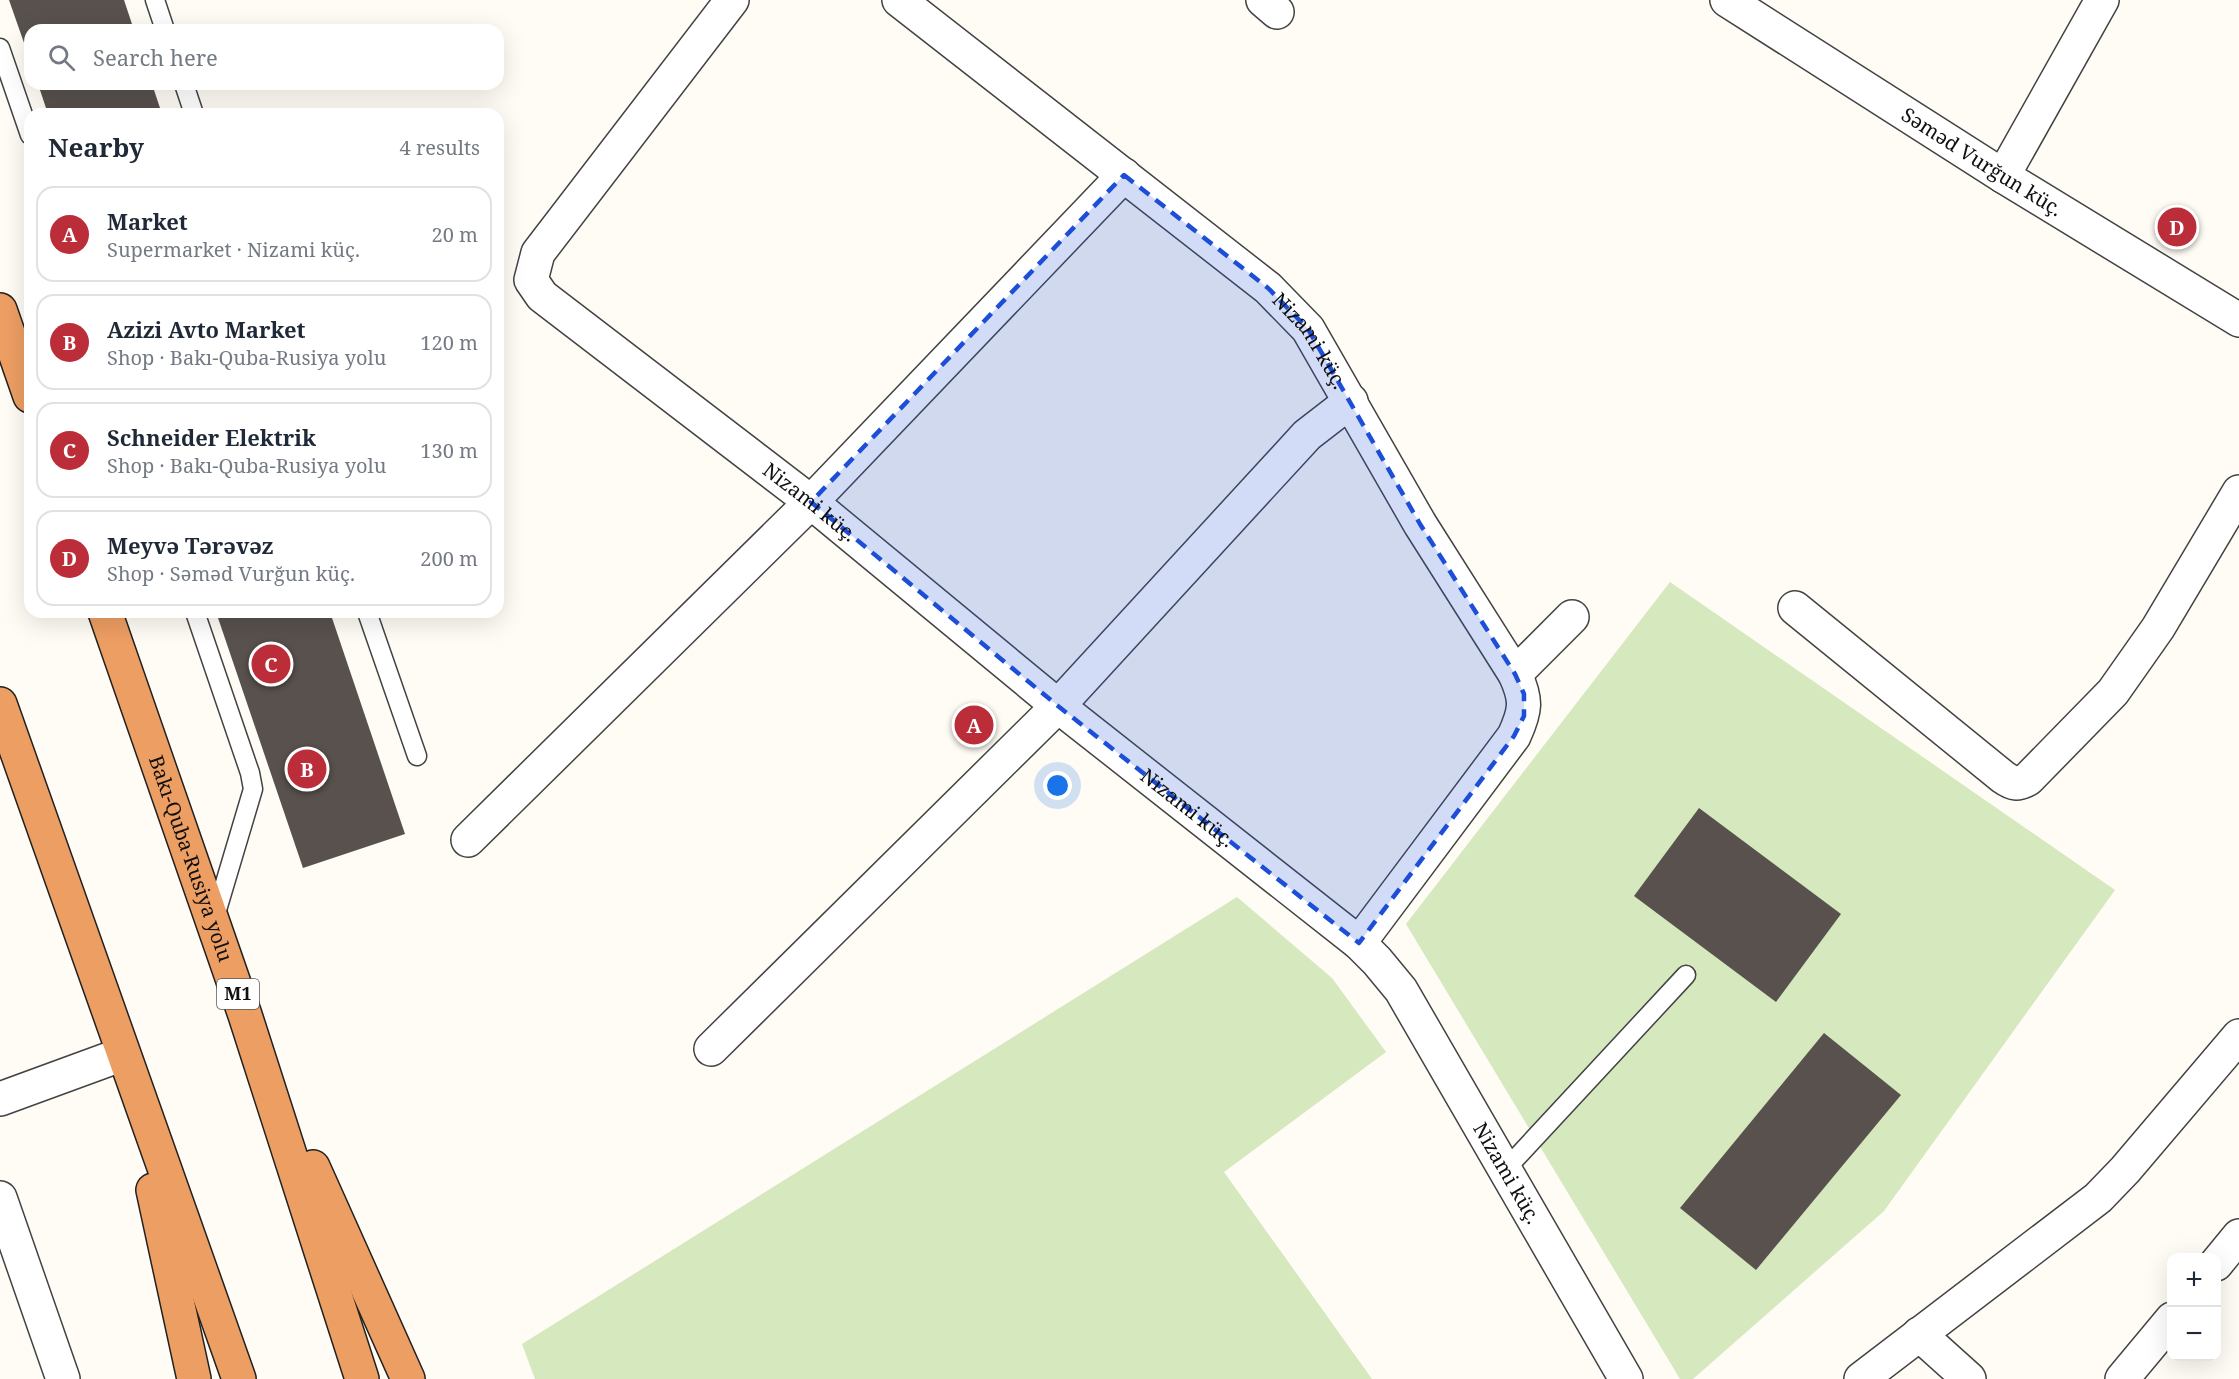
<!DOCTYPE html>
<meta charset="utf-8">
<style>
:root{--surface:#fff;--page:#f6f6f7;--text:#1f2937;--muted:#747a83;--line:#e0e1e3;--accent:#bb2d39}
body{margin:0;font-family:"Noto Serif",serif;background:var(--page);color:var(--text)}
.controls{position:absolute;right:18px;bottom:18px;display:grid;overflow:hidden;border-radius:12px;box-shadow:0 6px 24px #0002}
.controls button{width:54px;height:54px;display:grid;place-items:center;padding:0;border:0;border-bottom:2px solid var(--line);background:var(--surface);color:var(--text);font:30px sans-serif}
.you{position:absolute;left:1058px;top:786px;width:21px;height:21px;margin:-15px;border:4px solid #fff;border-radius:50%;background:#1a73e8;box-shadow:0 0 0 9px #1a73e833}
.badge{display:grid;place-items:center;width:39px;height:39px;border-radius:50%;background:var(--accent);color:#fff;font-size:20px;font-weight:700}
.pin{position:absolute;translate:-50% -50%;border:3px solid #fff;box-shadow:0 2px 6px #0006}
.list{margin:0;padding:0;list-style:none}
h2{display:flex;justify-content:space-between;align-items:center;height:78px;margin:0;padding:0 24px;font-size:26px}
h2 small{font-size:20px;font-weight:400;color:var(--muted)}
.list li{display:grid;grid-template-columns:39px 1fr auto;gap:18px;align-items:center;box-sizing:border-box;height:96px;margin:0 12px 12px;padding:0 12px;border:2px solid var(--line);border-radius:18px}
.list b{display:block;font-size:22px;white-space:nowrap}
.list p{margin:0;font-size:20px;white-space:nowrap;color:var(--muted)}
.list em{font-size:20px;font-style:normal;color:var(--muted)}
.icon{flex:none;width:33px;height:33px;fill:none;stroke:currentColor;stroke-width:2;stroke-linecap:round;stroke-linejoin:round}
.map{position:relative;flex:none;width:2239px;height:1379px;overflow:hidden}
.search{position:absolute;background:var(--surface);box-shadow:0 6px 24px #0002;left:24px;top:24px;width:480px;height:66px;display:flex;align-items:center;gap:15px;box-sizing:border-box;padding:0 21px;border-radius:18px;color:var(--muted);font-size:22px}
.panel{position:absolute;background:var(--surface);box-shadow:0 6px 24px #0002;left:24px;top:108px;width:480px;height:510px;border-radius:18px}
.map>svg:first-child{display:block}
.green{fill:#d5e8be}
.building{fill:#58514d}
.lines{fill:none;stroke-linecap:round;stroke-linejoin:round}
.lane-casing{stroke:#434343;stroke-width:21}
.street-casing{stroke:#434343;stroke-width:36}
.highway-casing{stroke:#212121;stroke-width:36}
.lane{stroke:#fff;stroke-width:18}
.street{stroke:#fff;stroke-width:33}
.highway{stroke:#ed9e63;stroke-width:33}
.marked{fill:#1d4ed8;fill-opacity:0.2;stroke:#1d4ed8;stroke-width:4.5;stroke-dasharray:12 8;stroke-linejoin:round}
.labels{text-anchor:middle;stroke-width:6;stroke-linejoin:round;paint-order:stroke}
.shield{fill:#fff;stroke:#585858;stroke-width:1.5}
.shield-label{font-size:18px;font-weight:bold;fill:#101010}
.street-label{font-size:20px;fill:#101010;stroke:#fff}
</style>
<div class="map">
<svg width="2239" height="1379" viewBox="0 0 2239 1379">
<rect width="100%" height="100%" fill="#fefcf4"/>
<g class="green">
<path d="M 1670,582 L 2115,890 L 1884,1211 L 1693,1379 L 1680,1379 L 1406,924 Z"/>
<path d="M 1237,897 L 1332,978 L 1386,1052 L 1224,1172 L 1372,1379 L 535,1379 L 522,1344 Z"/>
</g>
<g class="building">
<path d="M 9,0 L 124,0 L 134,30 L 30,30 L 30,60 Z"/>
<path d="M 38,84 L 152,84 L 162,114 L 48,114 Z"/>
<path d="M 216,612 L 330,612 L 405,834 L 303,868 Z"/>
<path d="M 1699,808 L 1841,914 L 1776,1002 L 1634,896 Z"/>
<path d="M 1824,1033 L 1901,1095 L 1756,1270 L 1680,1208 Z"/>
</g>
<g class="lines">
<defs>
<g id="lane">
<path d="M 155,0 L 165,30"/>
<path d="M 0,48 L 30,135"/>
<path d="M 184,84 L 194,114"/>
<path d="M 195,612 L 250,773 L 253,789 L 214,920"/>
<path d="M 367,612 L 417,756"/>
<path d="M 1505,1170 L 1686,975"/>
</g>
<g id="street">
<path id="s1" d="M 732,0 L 538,253 L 531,280 L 542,296 L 811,502 L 1058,706 L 1359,943 L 1377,961 L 1401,990 L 1626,1379"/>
<path id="s2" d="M 899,0 L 1268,288 L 1308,329 L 1420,524 L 1515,674 C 1527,700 1526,710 1514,736 L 1359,943"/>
<path d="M 1263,0 L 1277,12"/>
<path id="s3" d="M 1727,0 L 2003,176 L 2239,320"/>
<path d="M 2003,176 L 2102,0"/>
<path d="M 1795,608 L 2003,777 C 2013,784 2017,785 2028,779 L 2113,692 L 2158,628 L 2239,492"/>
<path d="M 1515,674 L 1572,617"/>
<path d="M 468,840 L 811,502 L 1124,175"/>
<path d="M 711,1049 L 1058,706 L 1307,435 L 1351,401"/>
<path d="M 0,1099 L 123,1054"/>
<path d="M 0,1198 L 63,1379"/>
<path d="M 2216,1264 L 2239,1236"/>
<path d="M 1919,1334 L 1969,1379"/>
<path d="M 1861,1379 L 2098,1198 L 2125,1170 L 2239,1036"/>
<path d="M 2122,1379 L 2172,1319"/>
</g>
<g id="highway">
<path d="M 0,310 L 30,396"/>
<path id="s4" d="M 105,612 L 245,1015 L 362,1379"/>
<path d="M 0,704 L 239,1379"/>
<path d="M 313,1167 L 408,1379"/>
<path d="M 153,1190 L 194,1379"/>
</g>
</defs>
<use href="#lane" class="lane-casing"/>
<use href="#street" class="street-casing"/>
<use href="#highway" class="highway-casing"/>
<use href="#lane" class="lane"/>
<use href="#street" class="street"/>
<use href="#highway" class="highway"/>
</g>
<path class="marked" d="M 1124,175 L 1268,288 L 1308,329 L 1420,524 L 1515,674 L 1524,694 L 1524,716 L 1514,736 L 1359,943 L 1058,706 L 811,502 Z"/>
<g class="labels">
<rect class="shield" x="217" y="979" width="42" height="30" rx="4.5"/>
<g class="shield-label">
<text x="238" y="1000">M1</text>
</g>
<g class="street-label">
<text dy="7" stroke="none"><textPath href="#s3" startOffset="302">Səməd Vurğun küç.</textPath></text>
<text dy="7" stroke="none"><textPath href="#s2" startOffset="536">Nizami küç.</textPath></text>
<text dy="7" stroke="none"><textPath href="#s1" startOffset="704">Nizami küç.</textPath></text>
<text dy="7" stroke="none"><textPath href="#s1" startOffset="1190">Nizami küç.</textPath></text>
<text dy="7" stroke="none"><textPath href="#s4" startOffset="261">Bakı-Quba-Rusiya yolu</textPath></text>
<text dy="7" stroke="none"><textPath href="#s1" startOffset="1683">Nizami küç.</textPath></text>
</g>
</g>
</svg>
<div class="controls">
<button>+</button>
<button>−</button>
</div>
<div class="you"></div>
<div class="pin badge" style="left:974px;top:725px">A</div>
<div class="pin badge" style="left:307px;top:769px">B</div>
<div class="pin badge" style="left:271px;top:664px">C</div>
<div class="pin badge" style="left:2177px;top:227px">D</div>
<div class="search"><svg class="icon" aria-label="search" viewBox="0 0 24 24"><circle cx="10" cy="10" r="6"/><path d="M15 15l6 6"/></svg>Search here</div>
<section class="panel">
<h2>Nearby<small>4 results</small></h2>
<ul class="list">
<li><span class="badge">A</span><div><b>Market</b><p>Supermarket · Nizami küç.</p></div><em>20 m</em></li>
<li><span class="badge">B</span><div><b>Azizi Avto Market</b><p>Shop · Bakı-Quba-Rusiya yolu</p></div><em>120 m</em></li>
<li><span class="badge">C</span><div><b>Schneider Elektrik</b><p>Shop · Bakı-Quba-Rusiya yolu</p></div><em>130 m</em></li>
<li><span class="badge">D</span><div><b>Meyvə Tərəvəz</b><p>Shop · Səməd Vurğun küç.</p></div><em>200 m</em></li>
</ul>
</section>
</div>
